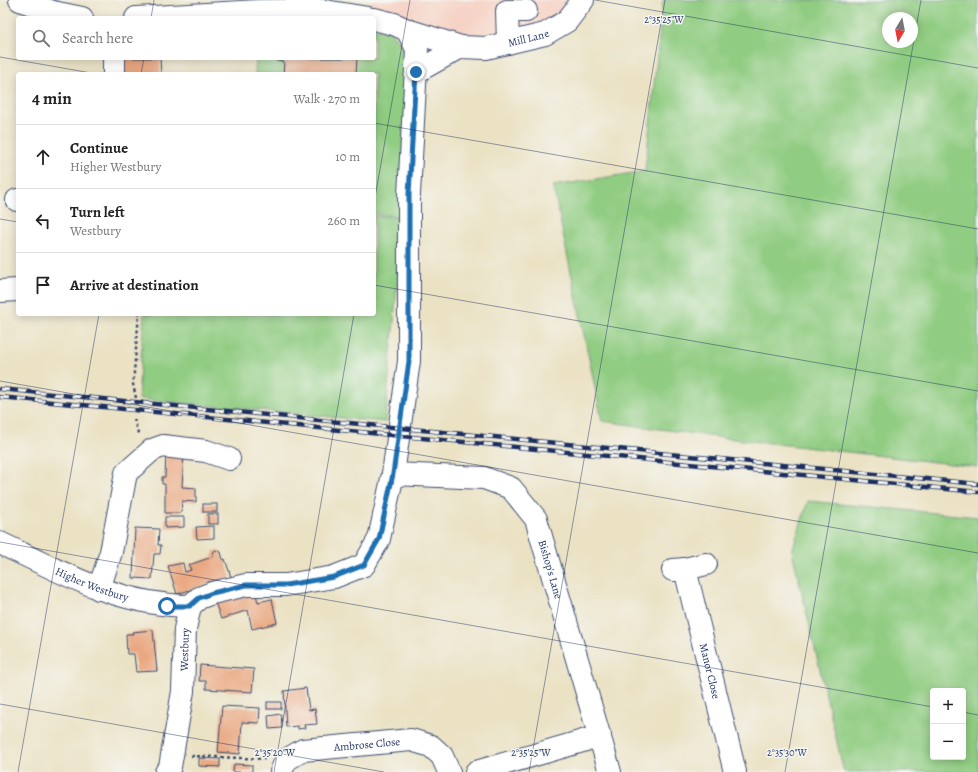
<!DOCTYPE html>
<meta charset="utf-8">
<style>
:root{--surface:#fff;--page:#f6f6f6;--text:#222;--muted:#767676;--line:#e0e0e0}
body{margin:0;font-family:Alegreya,serif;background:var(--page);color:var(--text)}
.controls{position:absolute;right:12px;bottom:12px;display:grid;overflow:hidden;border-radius:4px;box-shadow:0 2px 10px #0003}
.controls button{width:36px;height:36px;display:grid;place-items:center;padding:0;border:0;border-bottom:1px solid var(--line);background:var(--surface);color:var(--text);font:20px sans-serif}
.compass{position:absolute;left:882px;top:12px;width:36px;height:36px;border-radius:50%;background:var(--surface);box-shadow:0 2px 10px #0003;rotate:190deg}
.stop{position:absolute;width:12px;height:12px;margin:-9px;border:3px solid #1f6fb2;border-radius:50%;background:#fff}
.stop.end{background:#1f6fb2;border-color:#fff;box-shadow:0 1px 4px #0008}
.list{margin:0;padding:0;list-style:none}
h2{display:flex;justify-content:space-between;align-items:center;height:52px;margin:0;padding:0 16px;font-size:17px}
h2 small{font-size:13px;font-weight:400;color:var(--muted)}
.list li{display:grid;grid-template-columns:26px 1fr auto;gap:12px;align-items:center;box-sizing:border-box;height:64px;padding:0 16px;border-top:1px solid var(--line)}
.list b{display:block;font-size:15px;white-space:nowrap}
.list p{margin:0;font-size:13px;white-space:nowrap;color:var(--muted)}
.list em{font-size:13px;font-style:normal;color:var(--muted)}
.icon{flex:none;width:22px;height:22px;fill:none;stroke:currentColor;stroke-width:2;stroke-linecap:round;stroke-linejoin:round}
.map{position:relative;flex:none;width:978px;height:772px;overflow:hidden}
.search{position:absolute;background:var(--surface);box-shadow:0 2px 10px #0003;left:16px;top:16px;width:360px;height:44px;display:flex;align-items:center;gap:10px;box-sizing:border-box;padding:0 14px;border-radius:4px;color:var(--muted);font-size:15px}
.panel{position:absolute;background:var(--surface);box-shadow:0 2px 10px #0003;left:16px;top:72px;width:360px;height:244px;border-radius:4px}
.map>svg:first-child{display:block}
.built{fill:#f6d2c4}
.green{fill:#90cc81;stroke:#567e70;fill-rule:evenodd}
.building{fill:#eaa882}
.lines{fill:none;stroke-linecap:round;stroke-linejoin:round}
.minor-casing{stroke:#3a4a6d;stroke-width:24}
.path{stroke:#3a4a6d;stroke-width:2.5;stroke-dasharray:3 3;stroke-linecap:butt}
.minor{stroke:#fff;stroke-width:22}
.rail-casing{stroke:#1b2f5e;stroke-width:4.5}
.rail{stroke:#f6f6f2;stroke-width:3;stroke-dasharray:9;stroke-linecap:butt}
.route{stroke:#1f6fb2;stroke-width:5}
.ticks{fill:none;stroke:#1b2f5e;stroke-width:1;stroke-opacity:0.45}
.labels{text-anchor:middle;stroke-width:3;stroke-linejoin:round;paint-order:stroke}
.street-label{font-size:11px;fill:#1b2f5e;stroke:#f6f6f2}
.ticks-label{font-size:10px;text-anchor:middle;fill:#1b2f5e;stroke:#f6f6f2;stroke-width:3;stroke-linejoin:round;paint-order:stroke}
</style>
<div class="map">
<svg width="978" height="772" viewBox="0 0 978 772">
<rect width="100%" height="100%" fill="#f6f6f2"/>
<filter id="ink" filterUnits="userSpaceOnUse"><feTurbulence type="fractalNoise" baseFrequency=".025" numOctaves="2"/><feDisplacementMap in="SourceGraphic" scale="8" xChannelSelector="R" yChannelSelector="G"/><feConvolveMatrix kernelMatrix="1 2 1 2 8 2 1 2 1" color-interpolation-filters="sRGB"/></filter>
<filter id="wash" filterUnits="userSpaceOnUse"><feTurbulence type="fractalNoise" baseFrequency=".012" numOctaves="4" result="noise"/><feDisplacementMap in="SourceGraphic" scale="16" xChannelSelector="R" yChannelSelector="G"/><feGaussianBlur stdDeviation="0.9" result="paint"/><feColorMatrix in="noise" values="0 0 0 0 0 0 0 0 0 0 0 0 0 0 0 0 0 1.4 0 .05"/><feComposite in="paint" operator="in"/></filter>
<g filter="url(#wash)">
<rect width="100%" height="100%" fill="#ebe2c4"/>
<path class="built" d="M 371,0 L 572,0 L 571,4 L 540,25 L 463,37 L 370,10 Z"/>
<g class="green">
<path d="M 663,0 L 978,0 L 978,467 L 717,437 L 602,421 L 553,186 L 645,171 ZM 888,18 L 912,18 L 912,42 L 888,42 Z"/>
<path d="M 374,28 L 390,31 L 405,50 L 409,73 L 403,217 L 374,214 L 374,74 L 255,74 L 256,58 L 374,58 Z"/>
<path d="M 374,216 L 403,218 L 385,422 L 138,399 L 144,314 L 374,314 Z"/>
<path d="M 808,501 L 978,517 L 978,772 L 844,772 L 792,551 ZM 933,691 L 963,691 L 963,757 L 933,757 Z"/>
</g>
<g id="blocks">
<g class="building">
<path d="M 121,58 L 160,58 L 161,74 L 120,74 Z"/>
<path d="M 276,58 L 357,58 L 356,74 L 341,72 L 341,74 L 283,74 L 284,62 L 276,61 Z"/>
<path d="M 166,452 L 184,452 L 182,487 L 196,488 L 196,502 L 182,501 L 181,513 L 165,513 L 165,484 L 162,484 L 162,477 L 165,477 Z"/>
<rect x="203" y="504" width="14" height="8"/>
<rect x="208" y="514" width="10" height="10"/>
<path d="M 165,517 L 184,517 L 184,527 L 165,528 Z"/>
<path d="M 214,526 L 214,538 L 197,539 L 196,527 Z"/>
<path d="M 135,528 L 159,529 L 158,545 L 161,545 L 160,554 L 154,554 L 152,579 L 133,578 Z"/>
<path d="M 216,550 L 221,552 L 223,560 L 225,559 L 231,577 L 177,594 L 168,566 L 183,563 L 185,572 L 191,570 L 189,565 L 212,557 L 214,551 Z"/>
<path d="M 254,589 L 258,602 L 272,599 L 277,623 L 252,629 L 248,610 L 221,619 L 215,602 Z"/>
<path d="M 153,630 L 157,671 L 136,672 L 134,654 L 127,654 L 126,634 L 133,634 L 132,632 Z"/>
<path d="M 200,665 L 254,669 L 252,692 L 206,689 L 206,681 L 199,681 Z"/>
<path d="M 306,688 L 309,710 L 315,709 L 317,724 L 304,725 L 305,728 L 298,729 L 298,726 L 286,727 L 284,691 Z"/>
<rect x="267" y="702" width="14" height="7"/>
<path d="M 222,706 L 260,708 L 259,723 L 242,722 L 240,754 L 218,752 Z"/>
<path d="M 281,714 L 282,728 L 269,729 L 268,716 Z"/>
<path d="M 199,758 L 220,759 L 220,767 L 199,766 Z"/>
<path d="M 234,764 L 252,765 L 252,772 L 233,772 Z"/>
</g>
</g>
</g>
<g filter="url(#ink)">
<use href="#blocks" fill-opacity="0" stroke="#3a4a6d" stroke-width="1"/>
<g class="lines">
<defs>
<g id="minor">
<path d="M 20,0 L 53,12 L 82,18"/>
<path d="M 136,18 L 259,11 L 319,10 L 368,18"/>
<path d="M 407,30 L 461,47"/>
<path d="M 508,43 L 507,11 L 526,11"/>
<path id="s1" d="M 416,72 L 461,47 L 486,48 L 545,34 L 567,21 L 583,0"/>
<path d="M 114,74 L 114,58"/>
<path d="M 17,200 L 18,200"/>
<path d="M 0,291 L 18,290"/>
<path id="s2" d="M 393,474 L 484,478 L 511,488 L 536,519 L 610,772"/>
<path id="s3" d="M 0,543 C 63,573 118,605 190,606"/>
<path id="s4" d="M 685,569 L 735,772"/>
<path d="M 673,570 L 685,569 L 706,564"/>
<path d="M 99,589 L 111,552 L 126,473 L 152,450 L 163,446 L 206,451 L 229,459"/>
<path id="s5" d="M 166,772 L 170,767 L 183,691 L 185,629 L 190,606 L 199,598 L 212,593 L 246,585 L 286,585 L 334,577 L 364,565 L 379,539 L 393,474 L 409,361 L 409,194 L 417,49 L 407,30 L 394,24 L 374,19"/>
<path id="s6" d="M 281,772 L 286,760 L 303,750 L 411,740 L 431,746 L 442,756 L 449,772"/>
<path d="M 476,772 L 600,736"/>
</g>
</defs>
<use href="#minor" class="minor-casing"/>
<g class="path">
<path d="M 136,398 L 133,384 L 139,314"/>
<path d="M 134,419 L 138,433 L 137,436"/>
<path d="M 191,756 L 265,759"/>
</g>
<use href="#minor" class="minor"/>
<defs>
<g id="rail">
<path d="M 0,389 L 978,484"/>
<path d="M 0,397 L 978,492"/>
</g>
</defs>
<use href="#rail" class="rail-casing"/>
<use href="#rail" class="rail"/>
</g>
</g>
<g class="lines" filter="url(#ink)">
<path class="route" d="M 167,606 L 190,606 L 199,598 L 212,593 L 246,585 L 286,585 L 334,577 L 364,565 L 379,539 L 393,474 L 409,361 L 409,194 L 416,72"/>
</g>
<path class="ticks" d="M 595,0 L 978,68M 151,18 L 154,0M 0,57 L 97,74M 141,74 L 144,58M 374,123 L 978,229M 374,203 L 410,0M 0,219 L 18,222M 374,285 L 978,391M 0,381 L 978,553M 0,542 L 933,707M 0,704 L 384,772M 963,712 L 978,715M 18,772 L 99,314M 274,772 L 354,314M 529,772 L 665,0M 785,772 L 921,0"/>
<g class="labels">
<g class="street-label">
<text dy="4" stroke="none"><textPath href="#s1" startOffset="120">Mill Lane</textPath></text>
<text dy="4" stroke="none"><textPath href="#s2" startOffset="212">Bishop's Lane</textPath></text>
<text dy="4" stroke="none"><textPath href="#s3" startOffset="101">Higher Westbury</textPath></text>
<text dy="4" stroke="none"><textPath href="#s5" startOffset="125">Westbury</textPath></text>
<text dy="4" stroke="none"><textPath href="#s4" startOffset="105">Manor Close</textPath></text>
<text dy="4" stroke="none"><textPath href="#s6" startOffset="97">Ambrose Close</textPath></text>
</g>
</g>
<g class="ticks-label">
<text x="664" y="23">2°35'25"W</text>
<text x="275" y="756">2°35'20"W</text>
<text x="531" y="756">2°35'25"W</text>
<text x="787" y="756">2°35'30"W</text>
</g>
</svg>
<div class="controls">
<button>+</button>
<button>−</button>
</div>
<svg class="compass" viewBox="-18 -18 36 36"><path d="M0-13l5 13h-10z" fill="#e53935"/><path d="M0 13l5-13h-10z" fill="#767676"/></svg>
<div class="stop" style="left:167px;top:606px"></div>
<div class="stop end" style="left:416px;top:72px"></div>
<div class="search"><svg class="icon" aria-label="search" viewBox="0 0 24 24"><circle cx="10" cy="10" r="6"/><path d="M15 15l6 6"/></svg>Search here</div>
<section class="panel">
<h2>4 min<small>Walk · 270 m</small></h2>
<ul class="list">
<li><svg class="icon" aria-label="ahead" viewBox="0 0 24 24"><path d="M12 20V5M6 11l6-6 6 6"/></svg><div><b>Continue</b><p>Higher Westbury</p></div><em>10 m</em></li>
<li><svg class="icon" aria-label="left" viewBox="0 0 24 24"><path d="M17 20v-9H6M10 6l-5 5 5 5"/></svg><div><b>Turn left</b><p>Westbury</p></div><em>260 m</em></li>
<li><svg class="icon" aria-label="arrive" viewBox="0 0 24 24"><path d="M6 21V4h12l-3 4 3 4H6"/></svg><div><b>Arrive at destination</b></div></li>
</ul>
</section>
</div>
